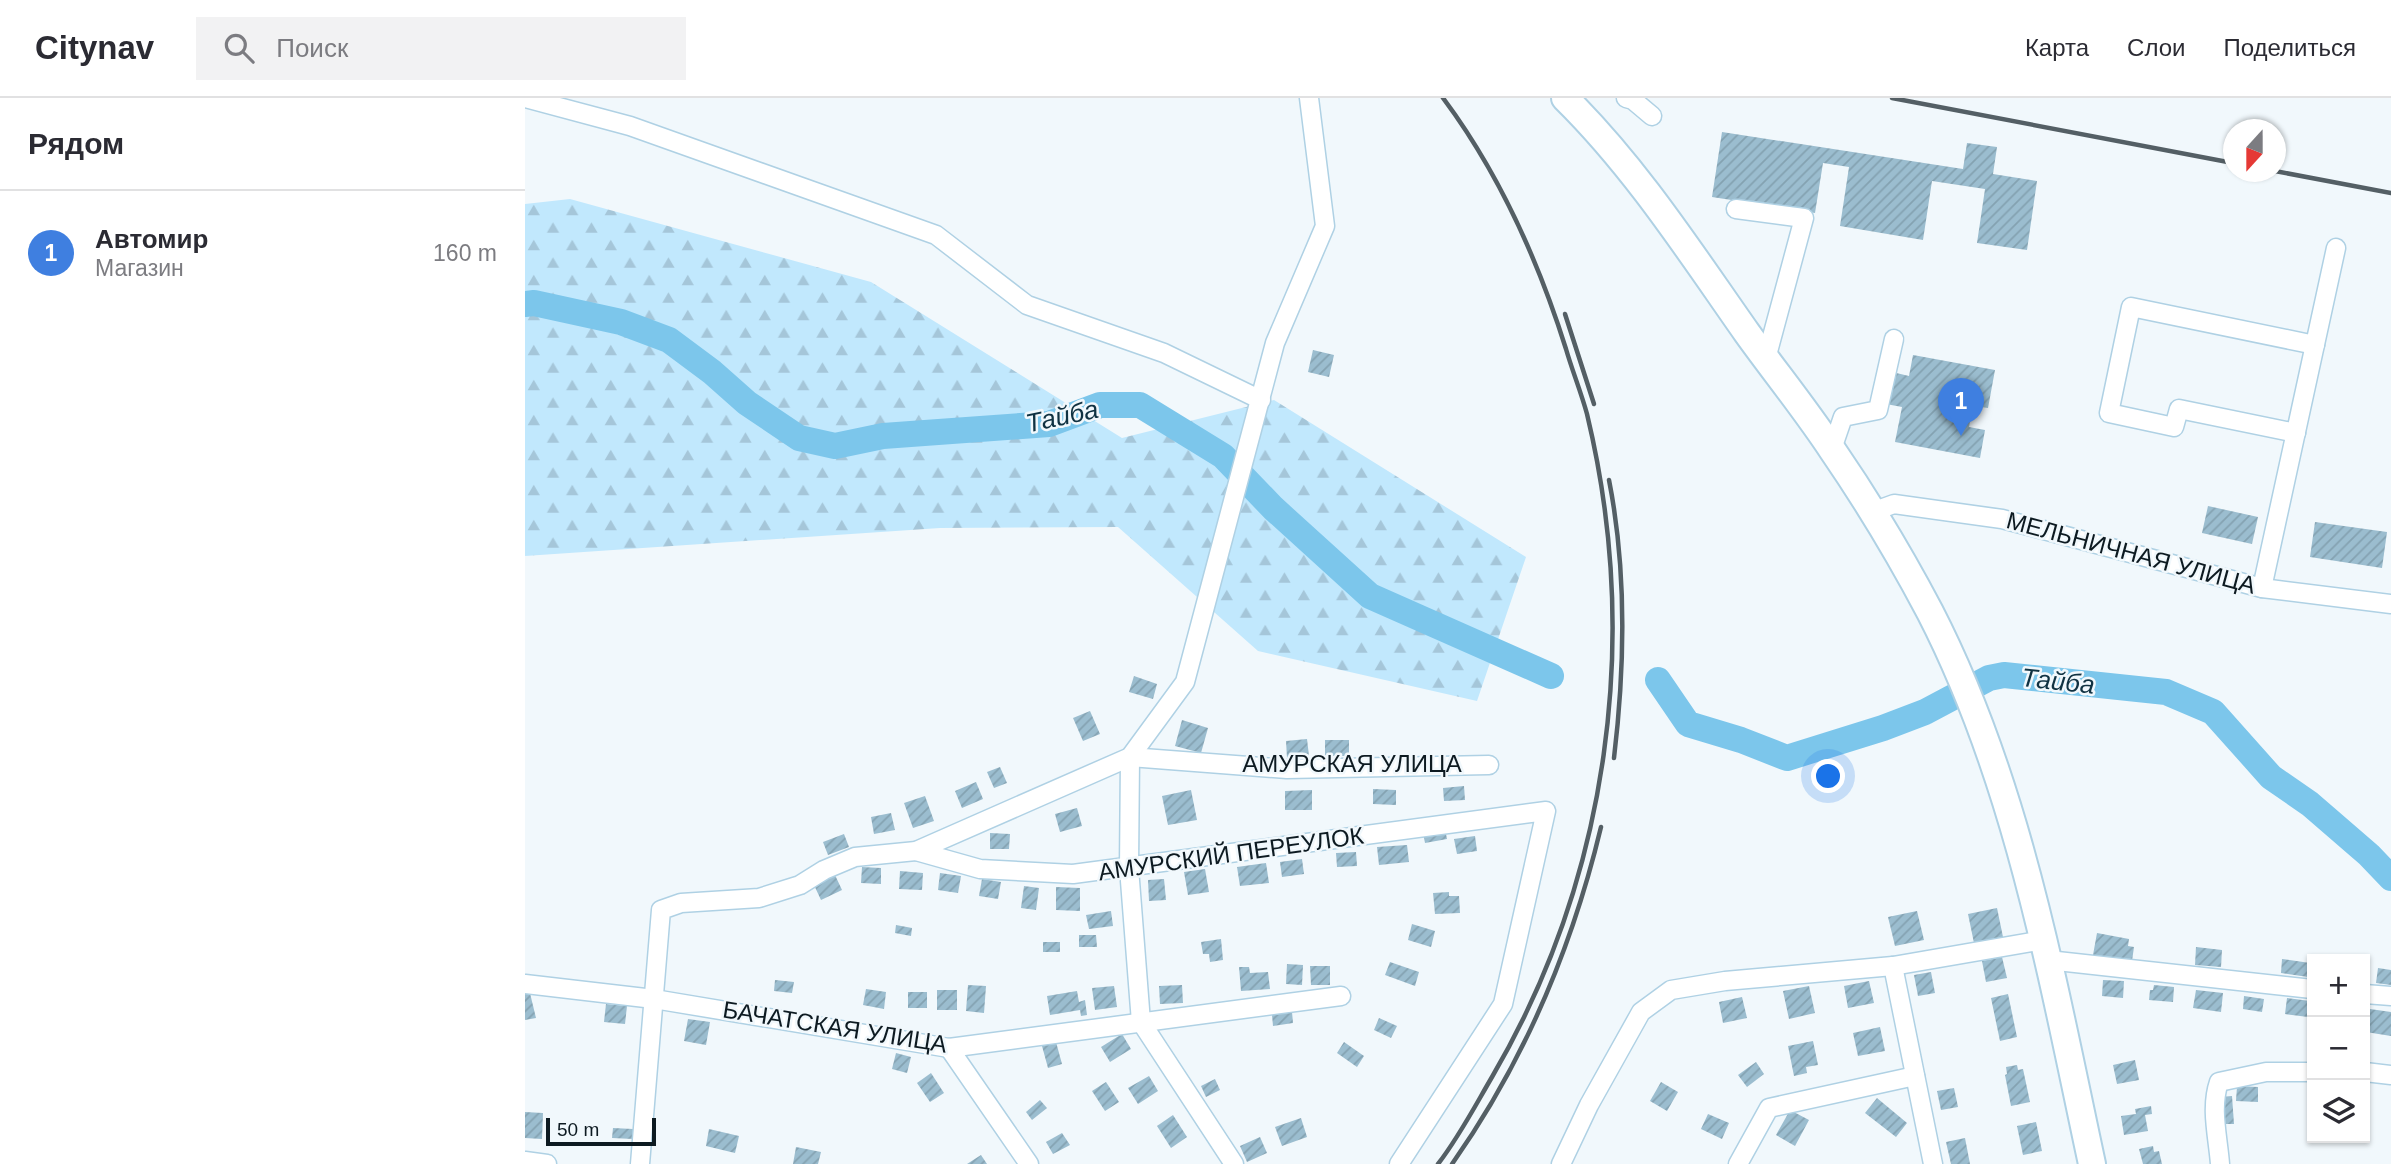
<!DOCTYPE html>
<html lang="ru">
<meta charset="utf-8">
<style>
:root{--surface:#fff;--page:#f2f2f3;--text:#2b2b33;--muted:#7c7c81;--line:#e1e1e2;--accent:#2563eb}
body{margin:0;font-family:Helvetica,sans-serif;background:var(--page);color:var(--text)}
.controls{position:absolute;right:21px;bottom:21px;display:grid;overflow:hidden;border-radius:0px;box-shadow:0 2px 5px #0004}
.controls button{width:63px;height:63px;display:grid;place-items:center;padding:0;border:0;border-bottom:2px solid var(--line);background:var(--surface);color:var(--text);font:35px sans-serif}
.compass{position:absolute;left:1698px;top:21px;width:63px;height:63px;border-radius:50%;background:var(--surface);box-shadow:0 2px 5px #0004;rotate:201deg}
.scale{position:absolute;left:21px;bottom:18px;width:110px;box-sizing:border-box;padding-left:7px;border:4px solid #0d1a21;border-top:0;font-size:19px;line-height:24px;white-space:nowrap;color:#0d1a21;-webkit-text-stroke:5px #f1f8fc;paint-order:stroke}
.you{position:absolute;left:1304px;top:679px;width:24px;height:24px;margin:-18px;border:5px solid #fff;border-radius:50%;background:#1a73e8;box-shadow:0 0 0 10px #1a73e833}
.badge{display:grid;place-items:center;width:46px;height:46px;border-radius:50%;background:var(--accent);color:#fff;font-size:23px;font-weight:700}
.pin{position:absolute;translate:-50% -58px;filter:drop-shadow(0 2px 4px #0008)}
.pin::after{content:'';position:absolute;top:37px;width:24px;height:21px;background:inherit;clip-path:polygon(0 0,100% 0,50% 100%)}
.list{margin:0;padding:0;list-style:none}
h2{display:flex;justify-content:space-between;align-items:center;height:91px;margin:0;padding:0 28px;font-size:30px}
h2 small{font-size:23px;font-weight:400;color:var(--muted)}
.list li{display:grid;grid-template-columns:46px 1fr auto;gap:21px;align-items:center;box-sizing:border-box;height:126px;padding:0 28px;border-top:2px solid var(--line)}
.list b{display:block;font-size:26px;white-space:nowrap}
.list p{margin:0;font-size:23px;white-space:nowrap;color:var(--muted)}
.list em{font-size:23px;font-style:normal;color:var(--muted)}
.icon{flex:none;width:38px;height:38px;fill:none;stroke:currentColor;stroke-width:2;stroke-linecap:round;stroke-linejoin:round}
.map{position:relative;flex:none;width:1866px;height:1066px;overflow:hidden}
header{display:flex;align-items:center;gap:42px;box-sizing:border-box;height:98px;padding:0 35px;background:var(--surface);border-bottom:2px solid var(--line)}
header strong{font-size:33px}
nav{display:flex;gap:38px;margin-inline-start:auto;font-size:24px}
.search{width:490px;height:63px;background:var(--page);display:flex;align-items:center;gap:18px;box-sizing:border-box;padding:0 24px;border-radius:0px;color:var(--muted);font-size:26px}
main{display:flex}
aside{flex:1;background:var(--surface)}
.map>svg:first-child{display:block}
.forest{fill:url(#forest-firs)}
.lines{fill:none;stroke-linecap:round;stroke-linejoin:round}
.river{stroke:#7cc6eb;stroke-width:26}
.building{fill:url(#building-hatch)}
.street-casing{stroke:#afd1e4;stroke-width:21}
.primary-casing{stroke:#afd1e4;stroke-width:30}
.street{stroke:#fff;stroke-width:18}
.primary{stroke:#fff;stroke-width:26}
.rail{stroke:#545f65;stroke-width:4.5}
.labels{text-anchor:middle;stroke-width:5;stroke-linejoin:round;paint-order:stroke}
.street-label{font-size:24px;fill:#0d1a21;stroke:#f1f8fc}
.water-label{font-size:26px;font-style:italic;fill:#103242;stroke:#f1f8fc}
</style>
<header>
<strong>Citynav</strong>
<div class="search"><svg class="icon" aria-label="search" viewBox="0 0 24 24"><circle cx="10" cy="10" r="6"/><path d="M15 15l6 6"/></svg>Поиск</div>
<nav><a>Карта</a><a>Слои</a><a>Поделиться</a></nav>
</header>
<main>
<aside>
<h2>Рядом<small></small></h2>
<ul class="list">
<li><span class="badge" style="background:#3f7fe0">1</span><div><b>Автомир</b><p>Магазин</p></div><em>160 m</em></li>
</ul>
</aside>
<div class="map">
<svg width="1866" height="1066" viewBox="0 0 1866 1066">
<defs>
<pattern id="forest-firs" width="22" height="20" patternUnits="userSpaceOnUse" patternTransform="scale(1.75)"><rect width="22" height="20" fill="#c1e8fd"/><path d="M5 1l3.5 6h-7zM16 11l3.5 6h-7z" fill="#a5c6d9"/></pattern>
<pattern id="building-hatch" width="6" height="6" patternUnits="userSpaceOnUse" patternTransform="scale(1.75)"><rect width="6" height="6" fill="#9bbdcf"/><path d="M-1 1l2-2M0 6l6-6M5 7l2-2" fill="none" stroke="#84a2b1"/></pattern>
</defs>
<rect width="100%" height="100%" fill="#f1f8fc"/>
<path class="forest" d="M 45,101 L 346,184 L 597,340 L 749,302 L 1001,459 L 952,603 L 733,553 L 593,429 L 415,430 L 0,458 L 0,106 Z"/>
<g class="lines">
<g class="river">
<path d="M 0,206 L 9,205 L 96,224 L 144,242 L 187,274 L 222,305 L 274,340 L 310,348 L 358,338 L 524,326 L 575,307 L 615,307 L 698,358 L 748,410 L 845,498 L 1026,578"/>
<path d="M 1133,582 L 1163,626 L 1216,642 L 1262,660 L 1358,630 L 1400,614 L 1464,580 L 1479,577 L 1641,594 L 1688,614 L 1746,679 L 1785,706 L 1844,757 L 1866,780"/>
</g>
</g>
<g class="building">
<path d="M 1197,34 L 1438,71 L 1442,45 L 1472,49 L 1468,76 L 1512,83 L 1502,152 L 1452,145 L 1460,91 L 1407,83 L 1398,142 L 1315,128 L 1324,69 L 1298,65 L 1290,115 L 1187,99 Z"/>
<path d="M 788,252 L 809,257 L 804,279 L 783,274 Z"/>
<path d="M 1388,257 L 1470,272 L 1463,310 L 1448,308 L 1444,329 L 1460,332 L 1455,360 L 1370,344 L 1377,309 L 1361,306 L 1367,274 L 1384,278 Z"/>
<path d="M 1683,408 L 1733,419 L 1727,446 L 1677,435 Z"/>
<path d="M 1790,424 L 1862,434 L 1857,470 L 1785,459 Z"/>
<path d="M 609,578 L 632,586 L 628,601 L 604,594 Z"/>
<path d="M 565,613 L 575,636 L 558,643 L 548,620 Z"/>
<path d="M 657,622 L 683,630 L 676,655 L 650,648 Z"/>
<path d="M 782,641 L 784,658 L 762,660 L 761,643 Z"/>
<rect x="800" y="642" width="24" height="16"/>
<path d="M 475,669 L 482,685 L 469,690 L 462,674 Z"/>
<path d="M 451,684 L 458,701 L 437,710 L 430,693 Z"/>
<path d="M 939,688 L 940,702 L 919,703 L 918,690 Z"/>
<path d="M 848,691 L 871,692 L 871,707 L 848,706 Z"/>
<path d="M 666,692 L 672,722 L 643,727 L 637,698 Z"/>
<path d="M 787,692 L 787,712 L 760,712 L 760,693 Z"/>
<path d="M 400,698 L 409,723 L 388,730 L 379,705 Z"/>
<path d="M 552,710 L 557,728 L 535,734 L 530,716 Z"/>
<path d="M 366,715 L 370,732 L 349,736 L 346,719 Z"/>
<path d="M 920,731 L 922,741 L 900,745 L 898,735 Z"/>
<path d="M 465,735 L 485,736 L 484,751 L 465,751 Z"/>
<path d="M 319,736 L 324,749 L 303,757 L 298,744 Z"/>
<path d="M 950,738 L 952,753 L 932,756 L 929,741 Z"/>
<path d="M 882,747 L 884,764 L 854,767 L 852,749 Z"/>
<path d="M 831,754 L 832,768 L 812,769 L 811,755 Z"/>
<path d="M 777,761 L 779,776 L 757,779 L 755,764 Z"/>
<path d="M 741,765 L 744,785 L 715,788 L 712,769 Z"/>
<path d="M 337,769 L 356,770 L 356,786 L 336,785 Z"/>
<path d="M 680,771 L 684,794 L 663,797 L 659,774 Z"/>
<path d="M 375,773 L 398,775 L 397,792 L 374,791 Z"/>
<path d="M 415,775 L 436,778 L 433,795 L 413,792 Z"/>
<path d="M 310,777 L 317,792 L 296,802 L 289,787 Z"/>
<path d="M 457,781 L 476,784 L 473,801 L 454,798 Z"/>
<path d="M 639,781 L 641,802 L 624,803 L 623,782 Z"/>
<path d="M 499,788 L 514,790 L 511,812 L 496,810 Z"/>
<path d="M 531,789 L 555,790 L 555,813 L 531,812 Z"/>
<path d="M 924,794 L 924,798 L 934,798 L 935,815 L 910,816 L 908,795 Z"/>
<path d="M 1472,810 L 1478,839 L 1449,845 L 1443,816 Z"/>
<path d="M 586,813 L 588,828 L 564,831 L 561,817 Z"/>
<path d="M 1392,813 L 1399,842 L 1370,848 L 1363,819 Z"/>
<path d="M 887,826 L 910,833 L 906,849 L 883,842 Z"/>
<path d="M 371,827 L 387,830 L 386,838 L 370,835 Z"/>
<path d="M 1572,835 L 1604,841 L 1603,848 L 1609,849 L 1607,863 L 1568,857 Z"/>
<path d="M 554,837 L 571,837 L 572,849 L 554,849 Z"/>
<path d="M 696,841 L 698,862 L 685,864 L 684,856 L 678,856 L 676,844 Z"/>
<rect x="518" y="844" width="17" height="10"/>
<path d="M 1671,849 L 1697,852 L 1696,869 L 1670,867 Z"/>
<path d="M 1477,859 L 1482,880 L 1461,884 L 1457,863 Z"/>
<path d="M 1757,861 L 1785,865 L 1783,879 L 1756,875 Z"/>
<path d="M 865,864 L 894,874 L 890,888 L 860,877 Z"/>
<path d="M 762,866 L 778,867 L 777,887 L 761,886 Z"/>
<path d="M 785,868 L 805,868 L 805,887 L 786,887 Z"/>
<path d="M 714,869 L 724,869 L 725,875 L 743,874 L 745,891 L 716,893 Z"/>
<path d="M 1853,870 L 1866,872 L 1866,887 L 1851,885 Z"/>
<path d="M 1406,874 L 1410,895 L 1393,898 L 1389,877 Z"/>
<path d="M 250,882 L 269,884 L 267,895 L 249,893 Z"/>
<path d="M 1578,882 L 1599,883 L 1598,900 L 1577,898 Z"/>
<path d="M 1344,883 L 1349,905 L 1323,910 L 1319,888 Z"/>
<path d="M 443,887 L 461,888 L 459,915 L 441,913 Z"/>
<path d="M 657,887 L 658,905 L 635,906 L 634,888 Z"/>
<path d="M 1629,887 L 1649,889 L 1648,904 L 1624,902 L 1625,892 L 1628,892 Z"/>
<path d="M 589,888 L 592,909 L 570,912 L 567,890 Z"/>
<path d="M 1284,888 L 1290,915 L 1264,921 L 1258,893 Z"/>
<path d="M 4,891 L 11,920 L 0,922 L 0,892 Z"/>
<path d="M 341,891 L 361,894 L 359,911 L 338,907 Z"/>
<rect x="412" y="892" width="20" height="20"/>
<path d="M 1671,892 L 1698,895 L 1696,914 L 1668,910 Z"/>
<path d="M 552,893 L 554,904 L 560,902 L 562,917 L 556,918 L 555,912 L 525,917 L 522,898 Z"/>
<rect x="383" y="894" width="19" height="16"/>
<path d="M 1483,896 L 1492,939 L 1475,943 L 1466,900 Z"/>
<path d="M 1719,898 L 1739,901 L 1737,914 L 1718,911 Z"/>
<path d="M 1217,899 L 1222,920 L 1198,925 L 1194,904 Z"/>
<path d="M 1762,900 L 1785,903 L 1783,919 L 1760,916 Z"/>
<path d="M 81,906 L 102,908 L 100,926 L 79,924 Z"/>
<path d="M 1845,911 L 1866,914 L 1866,938 L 1841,934 Z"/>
<path d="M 767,914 L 768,925 L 748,928 L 747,917 Z"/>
<path d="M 854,920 L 872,928 L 866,940 L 849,932 Z"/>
<path d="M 163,921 L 185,924 L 181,947 L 159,943 Z"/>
<path d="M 1355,929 L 1360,953 L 1333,958 L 1328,935 Z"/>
<path d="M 597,936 L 606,951 L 585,964 L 576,949 Z"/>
<path d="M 1288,943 L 1293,967 L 1281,969 L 1282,975 L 1269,978 L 1263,948 Z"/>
<path d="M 531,944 L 537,966 L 523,970 L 517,948 Z"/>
<path d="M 819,944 L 839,958 L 832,969 L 812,955 Z"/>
<path d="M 371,955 L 386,959 L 382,975 L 367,971 Z"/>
<path d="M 1610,962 L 1614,982 L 1592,986 L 1588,967 Z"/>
<path d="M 1231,964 L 1239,976 L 1222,989 L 1213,977 Z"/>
<path d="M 1492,967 L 1493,972 L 1498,971 L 1505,1004 L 1486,1008 L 1480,977 L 1482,976 L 1481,969 Z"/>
<path d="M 406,975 L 419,995 L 405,1004 L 392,985 Z"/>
<path d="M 624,978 L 633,993 L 613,1006 L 603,990 Z"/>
<path d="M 690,981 L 695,992 L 681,999 L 676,988 Z"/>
<path d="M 581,984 L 594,1004 L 580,1013 L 567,993 Z"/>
<path d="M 1136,984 L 1153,994 L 1142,1013 L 1125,1003 Z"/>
<path d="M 1712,988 L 1733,989 L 1733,1004 L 1711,1003 Z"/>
<path d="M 1429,990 L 1433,1009 L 1416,1012 L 1412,993 Z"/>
<path d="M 1707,998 L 1709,1026 L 1697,1026 L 1695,999 Z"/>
<path d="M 1352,1000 L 1382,1025 L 1371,1039 L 1340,1015 Z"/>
<path d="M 515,1002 L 522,1010 L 507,1022 L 501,1014 Z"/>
<path d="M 1626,1008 L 1627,1016 L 1620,1017 L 1623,1033 L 1599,1037 L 1596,1018 L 1611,1016 L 1610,1011 Z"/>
<path d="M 1265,1012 L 1284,1022 L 1270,1048 L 1251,1037 Z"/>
<path d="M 0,1014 L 18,1015 L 17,1041 L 0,1040 Z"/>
<path d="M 1183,1016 L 1204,1025 L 1197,1041 L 1176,1031 Z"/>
<path d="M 648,1017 L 662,1039 L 646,1050 L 632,1028 Z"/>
<path d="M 776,1020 L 782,1039 L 757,1048 L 750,1029 Z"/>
<path d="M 1511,1024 L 1517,1053 L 1498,1057 L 1492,1028 Z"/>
<path d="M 88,1030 L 108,1031 L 108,1041 L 87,1040 Z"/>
<path d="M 184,1031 L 214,1038 L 210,1055 L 181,1048 Z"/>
<path d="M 537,1035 L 545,1047 L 528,1056 L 521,1044 Z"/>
<path d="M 735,1039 L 742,1055 L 722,1064 L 715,1048 Z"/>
<path d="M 1440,1040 L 1445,1066 L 1426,1066 L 1421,1044 Z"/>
<path d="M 1628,1048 L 1629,1054 L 1634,1053 L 1637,1066 L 1618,1066 L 1614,1051 Z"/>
<path d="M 271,1049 L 296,1054 L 293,1066 L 268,1066 Z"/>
<path d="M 456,1057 L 462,1066 L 442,1066 Z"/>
</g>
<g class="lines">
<defs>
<g id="street">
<path d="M 0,0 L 105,28 L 411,137 L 502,207 L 639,255 L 736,302"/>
<path d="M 1101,0 L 1108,2 L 1127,18"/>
<path d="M 1211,111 L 1279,120 L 1241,261"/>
<path d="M 1771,335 L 1654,311 L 1649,329 L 1584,315 L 1606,209 L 1790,247"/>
<path d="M 1307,351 L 1318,319 L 1353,312 L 1369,241"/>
<path d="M 1347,414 L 1369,406 L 1477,421 L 1737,490 L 1866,506"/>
<path d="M 1737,490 L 1811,150"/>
<path d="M 605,659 L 604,770 L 616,924 L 709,1066"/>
<path d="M 605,659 L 762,671 L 964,667"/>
<path d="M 391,753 L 455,771 L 548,776 L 1021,713 L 978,906 L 874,1066"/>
<path d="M 1523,862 L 1787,891"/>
<path d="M 1368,868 L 1408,1066"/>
<path d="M 0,886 L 129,901 L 424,950 L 816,898"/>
<path d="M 1840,896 L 1866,898"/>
<path d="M 424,950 L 504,1066"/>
<path d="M 1840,974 L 1866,977"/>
<path d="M 0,1063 L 22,1066"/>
<path d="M 115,1066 L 136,812 L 156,805 L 234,800 L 275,787 L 299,772 L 330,759 L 391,753 L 605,659 L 660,584 L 750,245 L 800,128 L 784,0"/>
<path d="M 1036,1066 L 1064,1007 L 1116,914 L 1146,892 L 1200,883 L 1368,868 L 1518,842"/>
<path d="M 1213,1066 L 1244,1010 L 1390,978"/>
<path d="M 1695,1066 C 1693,1039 1685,1010 1694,984 L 1741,974 L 1787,974"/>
</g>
<path id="primary" d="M 1040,0 C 1111,70 1165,154 1222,235 C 1250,274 1281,312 1308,353 C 1343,404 1376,459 1405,514 C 1493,685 1527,880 1567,1066"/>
</defs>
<use href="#street" class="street-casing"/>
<use href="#primary" class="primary-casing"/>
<use href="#street" class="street"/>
<use href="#primary" class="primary"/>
<g class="rail">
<path d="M 1367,0 L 1708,65"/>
<path d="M 1750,73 L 1866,95"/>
<path d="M 1040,216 L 1069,306"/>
<path d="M 1084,382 C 1102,473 1100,568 1089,660"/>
<path d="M 913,1066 C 934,1039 950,1008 967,979 C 1084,779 1116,541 1062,316 C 1056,294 1047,272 1041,251 C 1013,162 974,75 918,0"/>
<path d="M 927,1066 C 999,964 1047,850 1076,729"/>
</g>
</g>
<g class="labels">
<g class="street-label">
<text transform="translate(1606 455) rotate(15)" y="8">МЕЛЬНИЧНАЯ УЛИЦА</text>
<text x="827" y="674">АМУРСКАЯ УЛИЦА</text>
<text transform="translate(706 756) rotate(-8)" y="8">АМУРСКИЙ ПЕРЕУЛОК</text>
<text transform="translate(310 929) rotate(9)" y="8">БАЧАТСКАЯ УЛИЦА</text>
</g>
<g class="water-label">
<text transform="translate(537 318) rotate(-12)" y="9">Тайба</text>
<text transform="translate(1533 583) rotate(6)" y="9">Тайба</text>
</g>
</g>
</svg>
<div class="controls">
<button>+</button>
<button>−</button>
<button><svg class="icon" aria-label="layers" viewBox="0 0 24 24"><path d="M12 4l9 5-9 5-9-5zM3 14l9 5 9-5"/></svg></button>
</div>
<svg class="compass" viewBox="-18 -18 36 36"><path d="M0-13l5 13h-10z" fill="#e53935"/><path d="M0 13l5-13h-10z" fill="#7c7c81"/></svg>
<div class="scale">50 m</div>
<div class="you"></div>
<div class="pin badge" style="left:1436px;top:338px;background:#3f7fe0">1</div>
</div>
</main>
